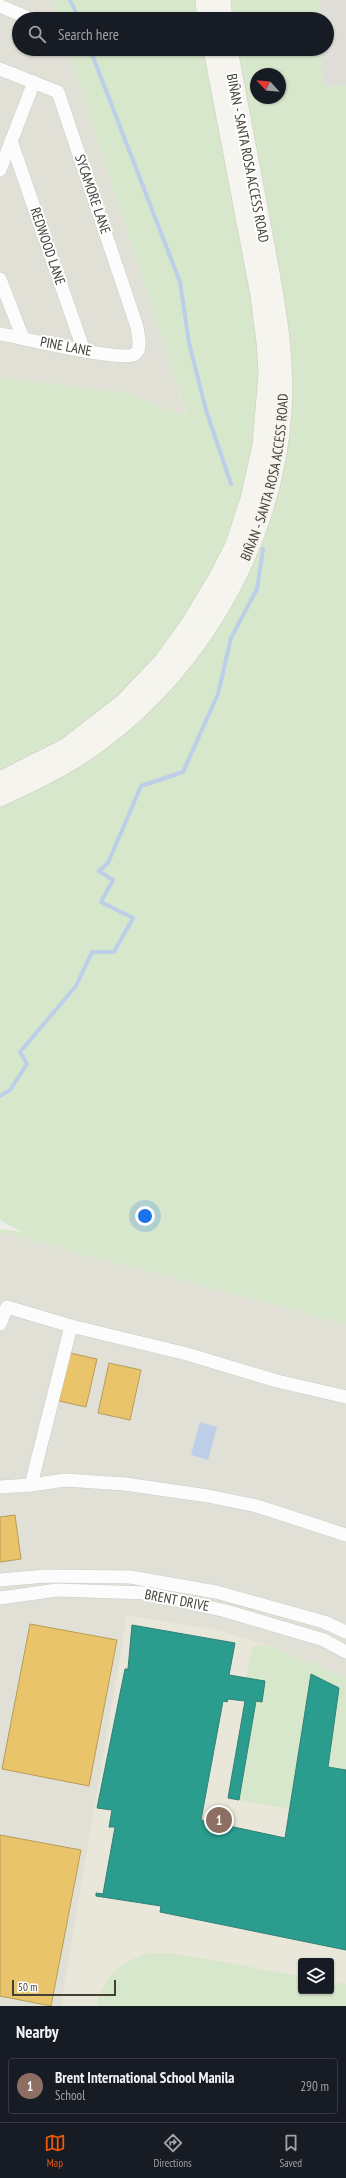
<!DOCTYPE html>
<meta charset="utf-8">
<style>
:root{--surface:#171b24;--page:#20242c;--text:#f1f3f6;--muted:#9ea1a6;--line:#363941;--accent:#ea580c}
body{margin:0;font-family:"PT Sans Narrow",sans-serif;background:var(--page);color:var(--text)}
.controls{position:absolute;right:12px;bottom:12px;display:grid;overflow:hidden;border-radius:4px;box-shadow:0 1px 3px #0004}
.controls button{width:36px;height:36px;display:grid;place-items:center;padding:0;border:0;border-bottom:1px solid var(--line);background:var(--surface);color:var(--text);font:20px sans-serif}
.compass{position:absolute;left:250px;top:68px;width:36px;height:36px;border-radius:50%;background:var(--surface);box-shadow:0 1px 3px #0004;rotate:296deg}
.scale{position:absolute;left:12px;bottom:10px;width:104px;box-sizing:border-box;padding-left:4px;border:2px solid #434036;border-top:0;font-size:11px;line-height:14px;white-space:nowrap;color:#434036;-webkit-text-stroke:3px #fff;paint-order:stroke}
.you{position:absolute;left:145px;top:1216px;width:14px;height:14px;margin:-10px;border:3px solid #fff;border-radius:50%;background:#1a73e8;box-shadow:0 0 0 6px #1a73e833}
.badge{display:grid;place-items:center;width:26px;height:26px;border-radius:50%;background:var(--accent);color:#fff;font-size:13px;font-weight:700}
.pin{position:absolute;translate:-50% -50%;border:2px solid #fff;box-shadow:0 1px 4px #0006}
.list{margin:0;padding:0;list-style:none}
h2{display:flex;justify-content:space-between;align-items:center;height:52px;margin:0;padding:0 16px;font-size:17px}
h2 small{font-size:13px;font-weight:400;color:var(--muted)}
.list li{display:grid;grid-template-columns:26px 1fr auto;gap:12px;align-items:center;box-sizing:border-box;height:56px;margin:0 8px 8px;padding:0 8px;border:1px solid var(--line);border-radius:4px}
.list b{display:block;font-size:15px;white-space:nowrap}
.list p{margin:0;font-size:13px;white-space:nowrap;color:var(--muted)}
.list em{font-size:13px;font-style:normal;color:var(--muted)}
.icon{flex:none;width:22px;height:22px;fill:none;stroke:currentColor;stroke-width:2;stroke-linecap:round;stroke-linejoin:round}
.map{position:relative;flex:none;width:346px;height:2006px;overflow:hidden}
.search{position:absolute;background:var(--surface);box-shadow:0 1px 3px #0004;left:12px;right:12px;top:12px;height:44px;display:flex;align-items:center;gap:10px;box-sizing:border-box;padding:0 14px;border-radius:22px;color:var(--muted);font-size:15px}
.sheet{height:116px;background:var(--surface)}
nav{display:flex;justify-content:space-around;align-items:center;box-sizing:border-box;height:56px;border-top:1px solid var(--line);background:var(--surface);font-size:11px;color:var(--muted)}
nav a{display:grid;justify-items:center;gap:2px}
nav .on{color:var(--accent)}
.map>svg:first-child{display:block}
.residential{fill:#e1e0d7;fill-rule:evenodd}
.industrial{fill:#deddd7}
.education{fill:#e8e7d9;fill-rule:evenodd}
.green{fill:#d7e7cb;fill-rule:evenodd}
.water{fill:#bdcfe8}
.homes{fill:#e9c46a;stroke:#b79c5a}
.schools{fill:#2a9d8f;stroke:#328174}
.lines{fill:none;stroke-linecap:round;stroke-linejoin:round}
.stream{stroke:#bdcfe8;stroke-width:4}
.street-casing{stroke:#cccbc7;stroke-width:14}
.secondary-casing{stroke:#cccbc0;stroke-width:20}
.street{stroke:#fcfcfc;stroke-width:13}
.secondary{stroke:#f5f4ee;stroke-width:19}
.labels{text-anchor:middle;stroke-width:4;stroke-linejoin:round;paint-order:stroke}
.street-label{font-size:14px;fill:#434036;stroke:#fff}
</style>
<div class="map">
<svg width="346" height="2006" viewBox="0 0 346 2006">
<rect width="100%" height="100%" fill="#eeeee9"/>
<g class="residential">
<path d="M 0,0 L 52,0 L 59,19 L 19,19 L 19,49 L 69,49 L 187,417 L 125,393 L 0,377 Z"/>
<path d="M 0,1232 L 346,1324 L 346,2006 L 0,2006 ZM 301,1961 L 331,1961 L 331,1991 L 301,1991 Z"/>
</g>
<path class="industrial" d="M 320,0 L 346,0 L 346,85 L 322,87 L 321,49 L 327,49 L 327,19 L 320,19 Z"/>
<path class="education" d="M 127,1615 L 214,1629 L 273,1647 L 346,1678 L 346,2006 L 61,2006 ZM 301,1961 L 331,1961 L 331,1991 L 301,1991 Z"/>
<g class="green">
<path d="M 52,0 L 320,0 L 320,19 L 58,19 Z"/>
<path d="M 68,49 L 321,49 L 323,87 L 346,85 L 346,1324 L 0,1232 L 0,1229 L 22,1232 L 0,1220 L 0,377 L 125,393 L 187,416 ZM 256,74 L 280,74 L 280,98 L 256,98 Z"/>
<path d="M 253,1645 L 273,1647 L 346,1678 L 346,1770 L 328,1767 L 339,1688 L 311,1674 L 289,1809 L 239,1800 L 256,1701 L 265,1681 L 246,1678 Z"/>
<path d="M 149,1953 L 170,1953 L 301,1976 L 301,1991 L 331,1991 L 331,1982 L 346,1984 L 346,2006 L 96,2006 C 105,1974 119,1963 149,1953 Z"/>
</g>
<path class="water" d="M 200,1422 L 217,1427 L 208,1460 L 191,1455 Z"/>
<g class="homes">
<path d="M 70,1353 L 97,1359 L 86,1407 L 59,1401 Z"/>
<path d="M 109,1363 L 141,1370 L 130,1420 L 98,1413 Z"/>
<path d="M 15,1515 L 21,1559 L 0,1562 L 0,1517 Z"/>
<path d="M 30,1624 L 117,1640 L 89,1786 L 2,1769 Z"/>
<path d="M 0,1835 L 81,1850 L 51,2006 L 0,1996 Z"/>
</g>
<path class="schools" d="M 132,1625 L 235,1643 L 229,1675 L 265,1681 L 262,1702 L 256,1701 L 239,1800 L 228,1798 L 245,1701 L 228,1699 L 227,1702 L 223,1701 L 201,1820 L 285,1838 L 311,1674 L 339,1688 L 328,1767 L 346,1770 L 346,1950 L 160,1912 L 161,1906 L 96,1896 L 96,1893 L 103,1894 L 115,1827 L 109,1827 L 112,1810 L 97,1808 L 125,1669 L 128,1669 Z"/>
<g class="lines">
<g class="stream">
<path d="M 70,0 L 79,19"/>
<path d="M 90,49 L 180,282 L 189,343 L 206,410 L 231,484"/>
<path d="M 0,1096 L 10,1090 L 27,1064 L 20,1052 L 76,986 L 92,952 L 114,952 L 133,918 L 101,902 L 113,880 L 99,871 L 108,863 L 141,786 L 183,772 L 218,694 L 231,638 L 257,589 L 263,549"/>
</g>
<defs>
<g id="street">
<path d="M 0,6 L 31,19"/>
<path d="M 0,69 L 58,92 L 137,327 C 138,335 143,351 133,355 C 118,361 23,338 0,334"/>
<path d="M 11,141 L 84,351"/>
<path d="M 0,170 L 34,82"/>
<path d="M 0,279 L 23,338"/>
<path d="M 0,1324 L 7,1307 L 71,1326 L 187,1354 L 277,1381 L 346,1397"/>
<path d="M 71,1326 L 31,1485 L 65,1480 L 125,1484 L 208,1496 L 257,1506 L 346,1535"/>
<path d="M 0,1487 L 31,1485"/>
<path d="M 0,1580 L 46,1576 L 130,1577 L 216,1592 L 324,1622 L 346,1632"/>
<path d="M 0,1598 L 57,1590 L 146,1593 L 226,1611 L 324,1640 L 346,1652"/>
</g>
<g id="secondary">
<path d="M 205,0 L 207,19"/>
<path d="M 221,0 L 223,19"/>
<path d="M 0,781 L 66,748 L 124,703 L 163,662 L 191,623 L 217,580 L 235,545 L 250,499 L 262,445 L 268,374 L 266,342 L 260,295 L 213,49"/>
<path id="s1" d="M 0,797 C 25,785 50,774 74,759 C 191,686 273,549 282,412 C 286,350 273,289 262,229 C 251,169 239,109 228,49"/>
</g>
</defs>
<use href="#street" class="street-casing"/>
<use href="#secondary" class="secondary-casing"/>
<use href="#street" class="street"/>
<use href="#secondary" class="secondary"/>
</g>
<g class="labels">
<g class="street-label">
<text transform="translate(248 158) rotate(79)" y="5">BIÑAN - SANTA ROSA ACCESS ROAD</text>
<text transform="translate(93 194) rotate(71)" y="5">SYCAMORE LANE</text>
<text transform="translate(48 246) rotate(71)" y="5">REDWOOD LANE</text>
<text transform="translate(66 346) rotate(11)" y="5">PINE LANE</text>
<text dy="5" stroke="none"><textPath href="#s1" startOffset="435">BIÑAN - SANTA ROSA ACCESS ROAD</textPath></text>
<text transform="translate(177 1600) rotate(11)" y="5">BRENT DRIVE</text>
</g>
</g>
</svg>
<div class="controls">
<button><svg class="icon" aria-label="layers" viewBox="0 0 24 24"><path d="M12 4l9 5-9 5-9-5zM3 14l9 5 9-5"/></svg></button>
</div>
<svg class="compass" viewBox="-18 -18 36 36"><path d="M0-13l5 13h-10z" fill="#e53935"/><path d="M0 13l5-13h-10z" fill="#9ea1a6"/></svg>
<div class="scale">50 m</div>
<div class="you"></div>
<div class="pin badge" style="left:219px;top:1820px;background:#8d6e63">1</div>
<div class="search"><svg class="icon" aria-label="search" viewBox="0 0 24 24"><circle cx="10" cy="10" r="6"/><path d="M15 15l6 6"/></svg>Search here</div>
</div>
<section class="sheet">
<h2>Nearby<small></small></h2>
<ul class="list">
<li><span class="badge" style="background:#8d6e63">1</span><div><b>Brent International School Manila</b><p>School</p></div><em>290 m</em></li>
</ul>
</section>
<nav>
<a class="on"><svg class="icon" aria-label="map" viewBox="0 0 24 24"><path d="M3 6l6-2 6 2 6-2v14l-6 2-6-2-6 2zM9 4v14M15 6v14"/></svg>Map</a>
<a><svg class="icon" aria-label="directions" viewBox="0 0 24 24"><path d="M12 3l9 9-9 9-9-9zM9 14v-3h6M13 9l2 2-2 2"/></svg>Directions</a>
<a><svg class="icon" aria-label="saved" viewBox="0 0 24 24"><path d="M7 4h10v16l-5-4-5 4z"/></svg>Saved</a>
</nav>
